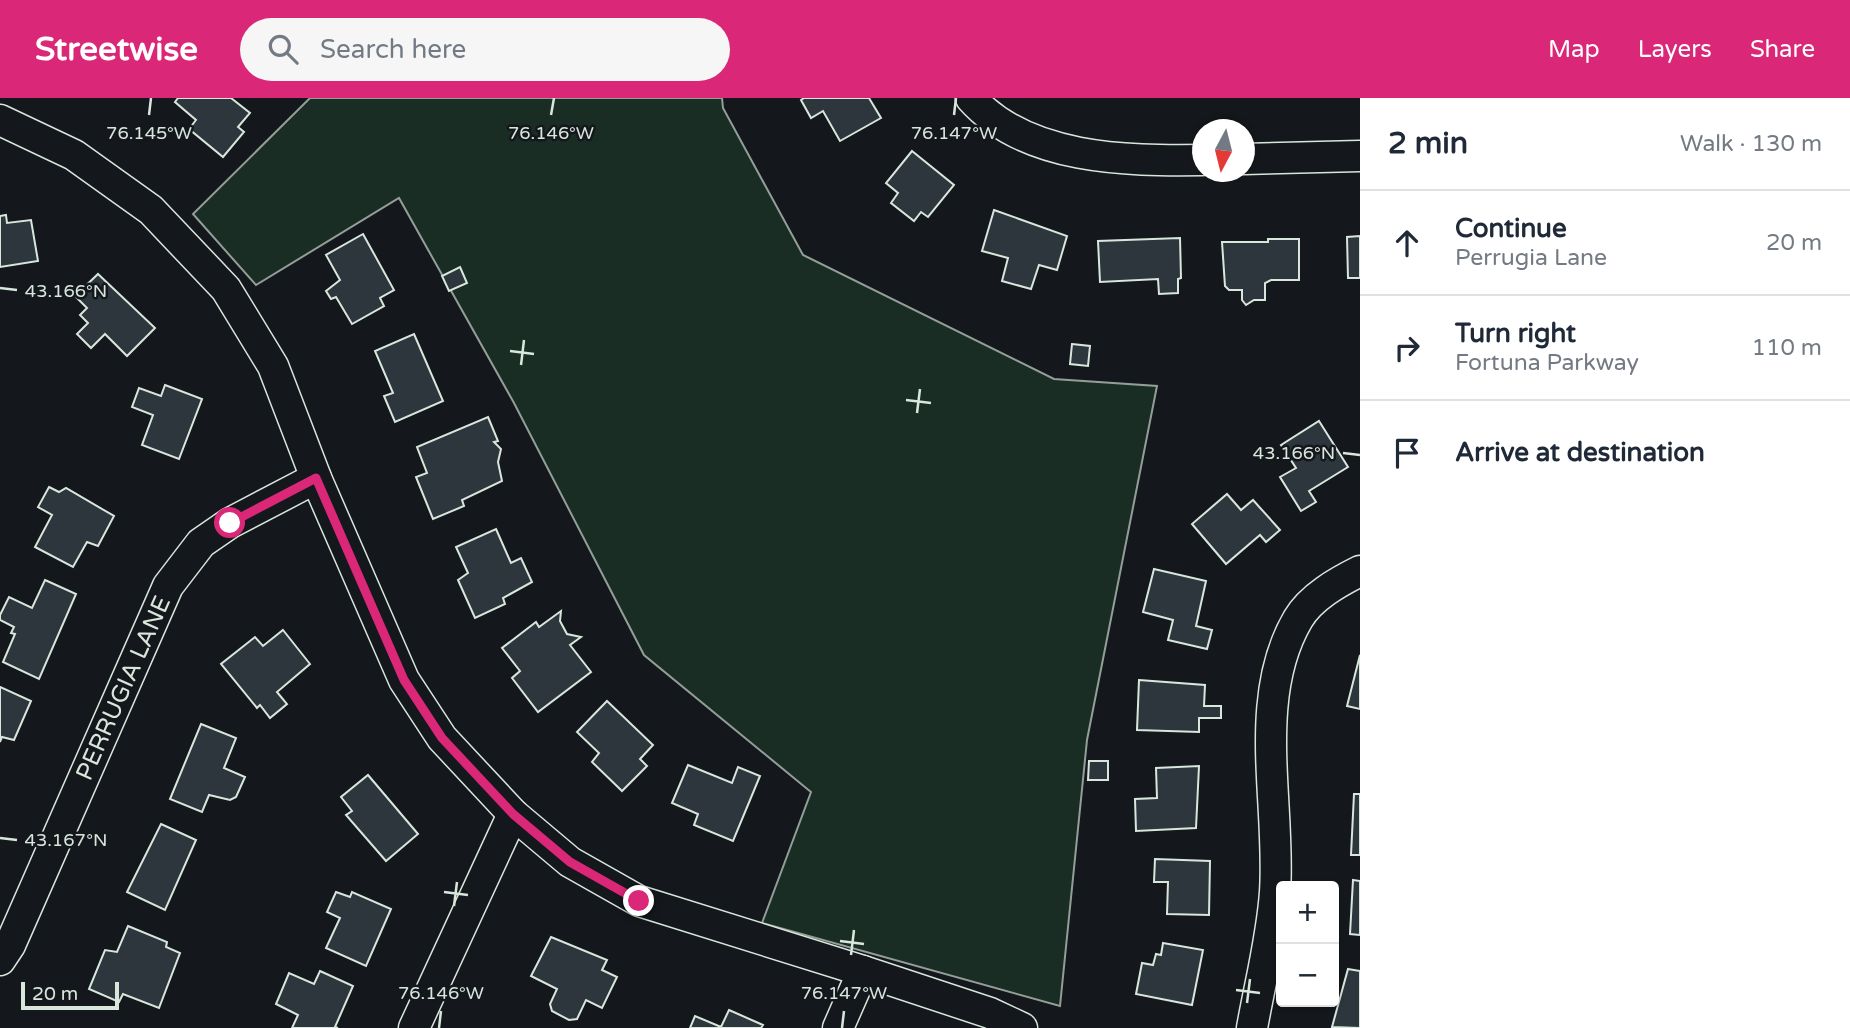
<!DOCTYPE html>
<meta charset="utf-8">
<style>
:root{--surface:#fff;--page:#f6f6f7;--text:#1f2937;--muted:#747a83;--line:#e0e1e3;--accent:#db2777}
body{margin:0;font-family:"Varela Round",sans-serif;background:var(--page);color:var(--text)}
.controls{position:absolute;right:21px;bottom:21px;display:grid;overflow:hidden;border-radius:7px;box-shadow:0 2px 5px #0004}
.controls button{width:63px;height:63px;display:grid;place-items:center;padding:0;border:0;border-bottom:2px solid var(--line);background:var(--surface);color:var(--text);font:35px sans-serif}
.compass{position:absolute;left:1192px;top:21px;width:63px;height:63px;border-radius:50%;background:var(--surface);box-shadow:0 2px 5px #0004;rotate:187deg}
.scale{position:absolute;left:21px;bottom:18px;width:98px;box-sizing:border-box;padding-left:7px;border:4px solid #d8e6dc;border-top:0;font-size:19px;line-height:24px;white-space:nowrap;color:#d8e6dc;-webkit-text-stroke:5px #14181c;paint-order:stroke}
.stop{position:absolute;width:21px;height:21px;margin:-16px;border:5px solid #db2777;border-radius:50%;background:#fff}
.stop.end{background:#db2777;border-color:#fff;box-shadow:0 2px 7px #0008}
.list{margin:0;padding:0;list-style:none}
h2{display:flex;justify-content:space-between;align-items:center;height:91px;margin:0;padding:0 28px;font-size:30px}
h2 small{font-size:23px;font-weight:400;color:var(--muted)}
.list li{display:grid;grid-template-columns:46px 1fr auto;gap:21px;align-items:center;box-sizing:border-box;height:105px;padding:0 28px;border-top:2px solid var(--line)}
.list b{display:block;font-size:26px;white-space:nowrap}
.list p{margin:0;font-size:23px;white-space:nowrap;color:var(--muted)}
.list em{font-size:23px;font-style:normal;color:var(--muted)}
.icon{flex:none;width:38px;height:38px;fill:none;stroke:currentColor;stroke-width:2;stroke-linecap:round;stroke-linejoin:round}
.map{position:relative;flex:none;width:1360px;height:930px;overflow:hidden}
header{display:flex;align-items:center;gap:42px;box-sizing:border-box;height:98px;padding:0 35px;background:var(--accent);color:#fff}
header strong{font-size:33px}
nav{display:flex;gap:38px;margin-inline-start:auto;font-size:24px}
.search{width:490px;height:63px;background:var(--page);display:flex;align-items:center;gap:18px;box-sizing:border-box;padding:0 24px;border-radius:38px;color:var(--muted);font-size:26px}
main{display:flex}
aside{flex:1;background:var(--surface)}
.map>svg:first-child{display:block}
.green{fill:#1a2d24;stroke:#939e99;stroke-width:2}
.building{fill:#2c363c;stroke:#d8e6dc;stroke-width:2}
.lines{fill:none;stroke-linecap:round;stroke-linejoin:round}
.minor-casing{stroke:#d8e6dc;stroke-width:33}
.minor{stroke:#14181c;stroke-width:30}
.route{stroke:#db2777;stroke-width:9}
.ticks{fill:none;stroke:#d8e6dc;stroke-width:2.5}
.labels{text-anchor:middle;stroke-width:5;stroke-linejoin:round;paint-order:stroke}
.street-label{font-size:24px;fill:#d8e6dc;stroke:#14181c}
.ticks-label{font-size:18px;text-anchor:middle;fill:#d8e6dc;stroke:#14181c;stroke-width:5;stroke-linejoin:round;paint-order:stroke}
</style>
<header>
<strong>Streetwise</strong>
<div class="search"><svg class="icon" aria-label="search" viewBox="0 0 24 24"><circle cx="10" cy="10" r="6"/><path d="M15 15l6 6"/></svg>Search here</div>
<nav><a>Map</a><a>Layers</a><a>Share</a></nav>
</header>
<main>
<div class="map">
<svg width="1360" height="930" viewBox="0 0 1360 930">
<rect width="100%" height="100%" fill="#14181c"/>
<path class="green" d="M 310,0 L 722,0 L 723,10 L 803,157 L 1054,281 L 1157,288 L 1087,642 L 1060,908 L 762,825 L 811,694 L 644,557 L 514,305 L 399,100 L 256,187 L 193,116 Z"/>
<g class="building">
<path d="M 178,0 L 231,0 L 250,15 L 238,29 L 244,34 L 223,59 L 189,31 L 196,22 L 175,4 Z"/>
<path d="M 804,0 L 869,0 L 881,20 L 840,43 L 823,13 L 811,20 L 801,2 Z"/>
<path d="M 912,53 L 954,87 L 928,119 L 921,114 L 914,123 L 891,105 L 898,95 L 886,85 Z"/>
<path d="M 994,112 L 1067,138 L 1057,172 L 1039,167 L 1031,191 L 1002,183 L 1008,160 L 982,153 Z"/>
<path d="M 6,117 L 7,125 L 31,122 L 38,163 L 0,169 L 0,118 Z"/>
<path d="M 363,136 L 394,192 L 380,200 L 384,208 L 352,226 L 336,199 L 331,201 L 326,193 L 340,182 L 326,157 Z"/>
<path d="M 1360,138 L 1360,180 L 1348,180 L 1347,139 Z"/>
<path d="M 1180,140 L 1181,180 L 1178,181 L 1178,195 L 1159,196 L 1158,181 L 1100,184 L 1098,143 Z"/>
<path d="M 1268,141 L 1299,141 L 1299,182 L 1271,182 L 1265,185 L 1265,202 L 1254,202 L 1246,207 L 1242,202 L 1242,192 L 1229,192 L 1225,188 L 1222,144 L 1268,144 Z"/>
<path d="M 460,169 L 467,185 L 449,193 L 442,178 Z"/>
<path d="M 98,176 L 155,230 L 127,258 L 105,236 L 91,250 L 77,236 L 88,225 L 80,217 L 87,210 L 75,198 Z"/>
<path d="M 414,236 L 443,303 L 395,324 L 384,298 L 393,295 L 375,253 Z"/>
<path d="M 1072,246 L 1090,248 L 1088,268 L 1070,266 Z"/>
<path d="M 165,287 L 202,301 L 179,361 L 142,347 L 153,317 L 132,309 L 139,290 L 161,298 Z"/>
<path d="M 488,319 L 498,343 L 494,344 L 501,351 L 498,364 L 502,383 L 462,402 L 464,408 L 433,421 L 416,379 L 427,375 L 417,349 Z"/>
<path d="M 1319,323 L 1348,369 L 1309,393 L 1316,404 L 1301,413 L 1280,379 L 1296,370 L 1281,347 Z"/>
<path d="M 49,389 L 59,394 L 66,390 L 114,418 L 98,448 L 87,444 L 73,469 L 35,449 L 52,417 L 38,409 Z"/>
<path d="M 1227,396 L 1241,412 L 1253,402 L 1280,432 L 1266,444 L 1260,437 L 1226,466 L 1192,426 Z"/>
<path d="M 496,431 L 511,465 L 521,460 L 532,484 L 503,500 L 505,506 L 475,520 L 458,482 L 468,475 L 456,449 Z"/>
<path d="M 1154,471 L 1206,483 L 1196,528 L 1212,532 L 1207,551 L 1168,542 L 1173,522 L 1143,514 Z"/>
<path d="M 45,482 L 76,496 L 39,581 L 3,564 L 15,536 L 11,535 L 14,529 L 0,522 L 0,517 L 9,499 L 32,510 Z"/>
<path d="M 561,513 L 560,523 L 567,536 L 581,539 L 570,547 L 591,574 L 538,614 L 512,580 L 520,573 L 502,550 L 536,524 L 539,529 Z"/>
<path d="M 283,532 L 310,566 L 277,594 L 287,606 L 270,620 L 260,607 L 257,610 L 221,566 L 255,539 L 263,548 Z"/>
<path d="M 1360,557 L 1360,611 L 1347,608 Z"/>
<path d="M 1139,582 L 1205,587 L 1204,608 L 1221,608 L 1221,620 L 1199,620 L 1199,634 L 1137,632 Z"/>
<path d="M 0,589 L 31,603 L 14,642 L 2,639 L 0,644 Z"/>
<path d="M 607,603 L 653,647 L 640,661 L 647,668 L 622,693 L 592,664 L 599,655 L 577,634 Z"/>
<path d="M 201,626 L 236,640 L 224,670 L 245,679 L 236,699 L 230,702 L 209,697 L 202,714 L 170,701 Z"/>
<path d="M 1089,663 L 1108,663 L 1108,682 L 1088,682 Z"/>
<path d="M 688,667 L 732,685 L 738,669 L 760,678 L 733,743 L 694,727 L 698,716 L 672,705 Z"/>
<path d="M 1199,668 L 1196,730 L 1136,733 L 1135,701 L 1157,700 L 1156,670 Z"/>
<path d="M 368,677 L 418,736 L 386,763 L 346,717 L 352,713 L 341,699 Z"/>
<path d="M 1354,696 L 1360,696 L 1360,757 L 1351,757 Z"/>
<path d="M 161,726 L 196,742 L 165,812 L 127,794 Z"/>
<path d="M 1155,761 L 1210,763 L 1209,817 L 1167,816 L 1168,784 L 1154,784 Z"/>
<path d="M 1353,782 L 1360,783 L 1360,837 L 1350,836 Z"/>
<path d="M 336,794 L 350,799 L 352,794 L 391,811 L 366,868 L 326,850 L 340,820 L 327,814 Z"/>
<path d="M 128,828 L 167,844 L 166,849 L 180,855 L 159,910 L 123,896 L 119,904 L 89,891 L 105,852 L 117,854 Z"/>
<path d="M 551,839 L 607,862 L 602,872 L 617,879 L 602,910 L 586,902 L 577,921 L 569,922 L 552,913 L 550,906 L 557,891 L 531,878 Z"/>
<path d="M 1163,845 L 1203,852 L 1192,907 L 1136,896 L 1142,865 L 1153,867 L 1156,856 L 1161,857 Z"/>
<path d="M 1348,871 L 1360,873 L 1360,930 L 1332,929 Z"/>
<path d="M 320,873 L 353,888 L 335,929 L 338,930 L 292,930 L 298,917 L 276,906 L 289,875 L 314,886 Z"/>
<path d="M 729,912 L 763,927 L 761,930 L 690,930 L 695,918 L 721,929 Z"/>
</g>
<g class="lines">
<defs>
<g id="minor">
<path d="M 971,0 C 1026,62 1126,63 1202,62"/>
<path d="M 0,22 L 74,57 L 151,112 L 226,191 L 273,268 L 316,380 L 404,582 L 442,640 L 513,716 L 570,764 L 639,803 L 863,873 L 990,915 L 1022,930"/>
<path d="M 1244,61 L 1360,58"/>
<path d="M 0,862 L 10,847 L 168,488 L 201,445 L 230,425 L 316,380"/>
<path d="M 414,930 L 513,716"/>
<path d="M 838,930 L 863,873"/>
<path d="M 1252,930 C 1260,885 1272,839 1275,794 C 1281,706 1251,601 1298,521 C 1311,499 1338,484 1360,473"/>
</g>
</defs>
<use href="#minor" class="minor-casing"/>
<use href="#minor" class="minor"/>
</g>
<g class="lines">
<path class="route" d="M 230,425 L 316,380 L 404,582 L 442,640 L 513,716 L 570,764 L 639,803"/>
</g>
<path class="ticks" d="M 149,17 L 151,0M 551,17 L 554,0M 954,17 L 956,0M 0,190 L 17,192M 510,253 L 534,256M 521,267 L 524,242M 906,302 L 931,305M 917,315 L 920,291M 1343,355 L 1360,357M 0,740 L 17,742M 444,794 L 468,797M 454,808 L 457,784M 840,843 L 864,846M 851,857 L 854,832M 1236,892 L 1260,895M 1247,905 L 1250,881M 439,930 L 441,913M 842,930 L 844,913"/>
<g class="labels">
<g class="street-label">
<text transform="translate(123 590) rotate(-66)" y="8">PERRUGIA LANE</text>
</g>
</g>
<g class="ticks-label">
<text x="149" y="41">76.145°W</text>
<text x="551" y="41">76.146°W</text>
<text x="954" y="41">76.147°W</text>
<text x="66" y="199">43.166°N</text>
<text x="1294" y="361">43.166°N</text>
<text x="66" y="748">43.167°N</text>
<text x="441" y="901">76.146°W</text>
<text x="844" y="901">76.147°W</text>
</g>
</svg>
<div class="controls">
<button>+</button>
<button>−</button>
</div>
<svg class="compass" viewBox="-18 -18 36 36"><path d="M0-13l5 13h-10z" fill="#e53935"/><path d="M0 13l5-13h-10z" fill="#747a83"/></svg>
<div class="scale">20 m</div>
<div class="stop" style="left:230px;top:425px"></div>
<div class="stop end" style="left:639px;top:803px"></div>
</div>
<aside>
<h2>2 min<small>Walk · 130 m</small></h2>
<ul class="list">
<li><svg class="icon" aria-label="ahead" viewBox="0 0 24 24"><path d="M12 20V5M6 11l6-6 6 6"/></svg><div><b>Continue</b><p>Perrugia Lane</p></div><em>20 m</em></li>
<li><svg class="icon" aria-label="right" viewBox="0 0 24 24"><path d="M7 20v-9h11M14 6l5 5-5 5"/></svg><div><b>Turn right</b><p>Fortuna Parkway</p></div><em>110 m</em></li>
<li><svg class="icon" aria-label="arrive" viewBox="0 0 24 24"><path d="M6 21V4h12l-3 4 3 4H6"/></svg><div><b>Arrive at destination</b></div></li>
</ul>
</aside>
</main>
